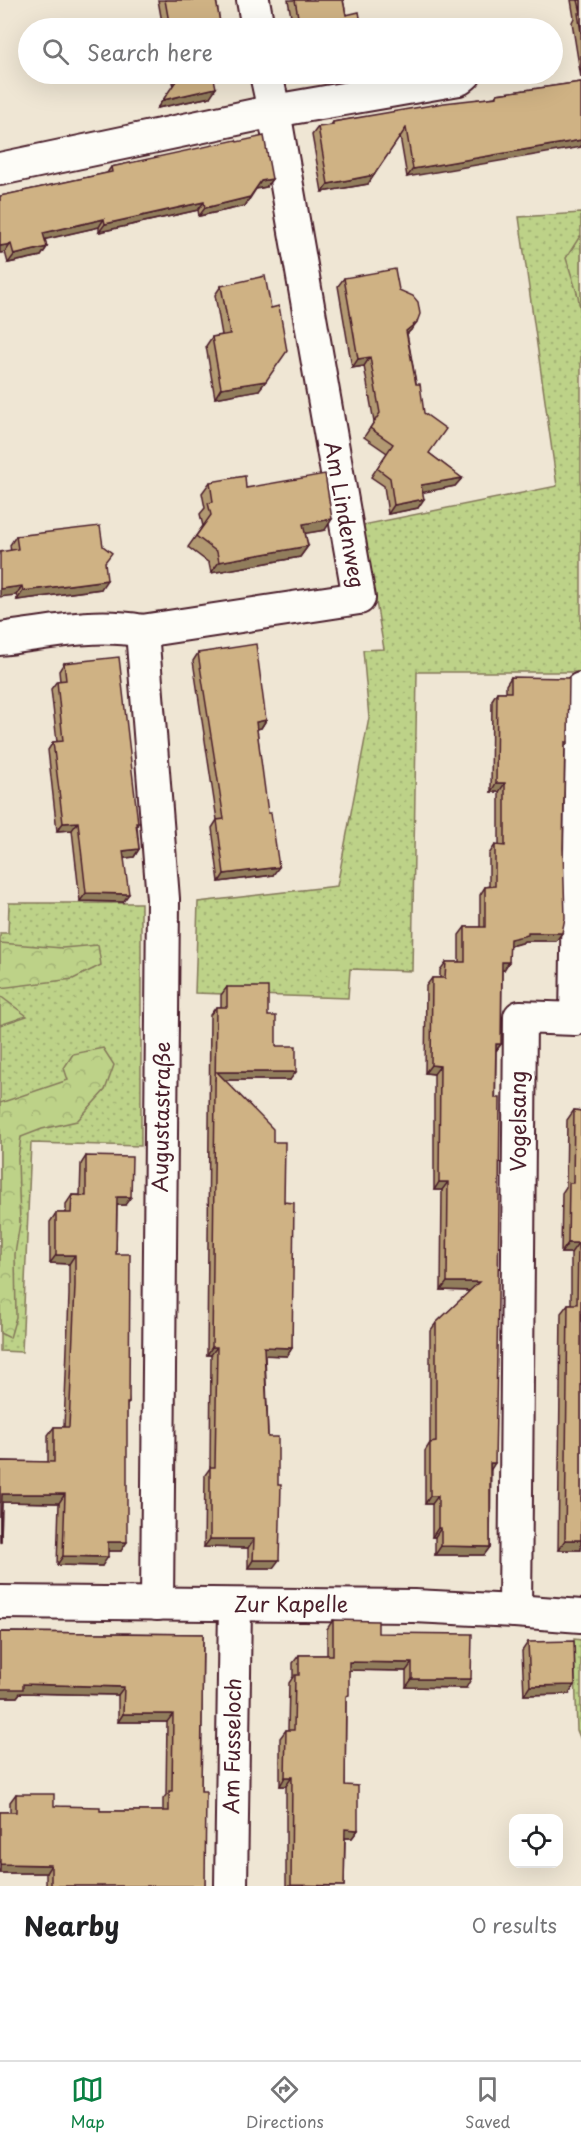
<!DOCTYPE html>
<meta charset="utf-8">
<style>
:root{--surface:#fff;--page:#f2f2f2;--text:#202124;--muted:#757577;--line:#e0e0e0;--accent:#0b8043}
body{margin:0;font-family:"Playpen Sans",sans-serif;background:var(--page);color:var(--text)}
.controls{position:absolute;right:18px;bottom:18px;display:grid;overflow:hidden;border-radius:12px;box-shadow:0 6px 24px #0002}
.controls button{width:54px;height:54px;display:grid;place-items:center;padding:0;border:0;border-bottom:2px solid var(--line);background:var(--surface);color:var(--text);font:30px sans-serif}
.list{margin:0;padding:0;list-style:none}
h2{display:flex;justify-content:space-between;align-items:center;height:78px;margin:0;padding:0 24px;font-size:26px}
h2 small{font-size:20px;font-weight:400;color:var(--muted)}
.icon{flex:none;width:33px;height:33px;fill:none;stroke:currentColor;stroke-width:2;stroke-linecap:round;stroke-linejoin:round}
.map{position:relative;flex:none;width:581px;height:1886px;overflow:hidden}
.search{position:absolute;background:var(--surface);box-shadow:0 6px 24px #0002;left:18px;right:18px;top:18px;height:66px;display:flex;align-items:center;gap:15px;box-sizing:border-box;padding:0 21px;border-radius:33px;color:var(--muted);font-size:22px}
.sheet{height:174px;background:var(--surface)}
nav{display:flex;justify-content:space-around;align-items:center;box-sizing:border-box;height:84px;border-top:2px solid var(--line);background:var(--surface);font-size:16px;color:var(--muted)}
nav a{display:grid;justify-items:center;gap:3px}
nav .on{color:var(--accent)}
.map>svg:first-child{display:block}
.grass{fill:url(#grass-dots);stroke:#84785a;stroke-width:1.5}
.forest{fill:url(#forest-crowns);stroke:#84785a;stroke-width:1.5}
.lines{fill:none;stroke-linecap:round;stroke-linejoin:round}
.minor-casing{stroke:#4a1f2b;stroke-width:36}
.minor{stroke:#fdfcf7;stroke-width:32}
.wall{fill:#b29972;stroke:#4a1f2b;stroke-width:1.5}
.shaded-wall{fill:#917d5c;stroke:#4a1f2b;stroke-width:1.5}
.building{fill:#cfb284;stroke:#4a1f2b;stroke-width:1.5}
.labels{text-anchor:middle;stroke-width:5;stroke-linejoin:round;paint-order:stroke}
.street-label{font-size:21px;fill:#4a1f2b;stroke:#fdfcf7}
</style>
<div class="map">
<svg width="581" height="1886" viewBox="0 0 581 1886">
<defs>
<pattern id="grass-dots" width="8" height="8" patternUnits="userSpaceOnUse" patternTransform="scale(1.5)"><rect width="8" height="8" fill="#bdd288"/><path d="M2 2h.1M6 6h.1" fill="none" stroke="#a4b476" stroke-width="1.8" stroke-linecap="round"/></pattern>
<pattern id="forest-crowns" width="20" height="18" patternUnits="userSpaceOnUse" patternTransform="scale(1.5)"><rect width="20" height="18" fill="#bdd288"/><path d="M2 6a3 3 0 1 1 6 0M12 15a3 3 0 1 1 6 0" fill="none" stroke="#a4b476"/></pattern>
</defs>
<rect width="100%" height="100%" fill="#efe6d4"/>
<filter id="ink" filterUnits="userSpaceOnUse"><feTurbulence type="fractalNoise" baseFrequency=".0167" numOctaves="2"/><feDisplacementMap in="SourceGraphic" scale="12" xChannelSelector="R" yChannelSelector="G"/><feConvolveMatrix kernelMatrix="1 2 1 2 8 2 1 2 1" color-interpolation-filters="sRGB"/></filter>
<g filter="url(#ink)">
<g class="grass">
<path d="M 581,213 L 581,672 L 417,672 L 412,971 L 350,969 L 348,998 L 195,993 L 198,902 L 337,886 L 369,718 L 363,650 L 384,649 L 363,525 L 557,486 L 519,217 Z"/>
<path d="M 9,903 L 141,903 L 141,1146 L 31,1143 L 22,1352 L 0,1351 L 0,933 L 8,933 Z"/>
<path d="M 574,1639 L 581,1640 L 581,1740 L 577,1730 Z"/>
</g>
<g class="forest">
<path d="M 580,236 L 581,236 L 581,315 L 578,296 L 566,258 Z"/>
<path d="M 0,943 L 62,948 L 98,945 L 101,965 L 73,979 L 0,988 Z"/>
<path d="M 0,996 L 27,1016 L 0,1025 Z"/>
<path d="M 103,1048 L 114,1065 L 105,1090 L 77,1121 L 42,1129 L 21,1137 L 18,1159 L 20,1223 L 15,1254 L 16,1317 L 10,1338 L 0,1333 L 0,1103 L 68,1080 L 64,1068 L 73,1054 Z"/>
</g>
<g class="lines">
<defs>
<g id="minor">
<path d="M 253,0 L 258,28"/>
<path d="M 266,74 L 274,111 L 459,79 L 465,74"/>
<path d="M 0,169 L 274,111 L 359,598 L 142,631 C 95,622 47,633 0,639"/>
<path d="M 142,631 L 163,899 L 157,1604"/>
<path d="M 0,1602 L 414,1606 L 515,1611 L 581,1616"/>
<path d="M 515,1611 L 520,1017 L 576,1019 L 581,689"/>
<path d="M 231,1886 L 235,1605"/>
</g>
</defs>
<use href="#minor" class="minor-casing"/>
<use href="#minor" class="minor"/>
</g>
<g class="wall">
<path d="M 158,0 L 216,0 L 221,28 L 163,28 Z"/>
<path d="M 288,0 L 343,0 L 346,15 L 362,28 L 293,28 Z"/>
<path d="M 571,0 L 581,0 L 581,78 L 572,22 L 574,18 Z"/>
<path d="M 170,74 L 234,74 L 232,76 L 214,79 L 210,97 L 157,108 L 173,86 Z"/>
<path d="M 581,82 L 407,177 L 400,136 L 368,184 L 322,192 L 312,135 L 318,127 L 331,125 L 333,122 L 495,97 L 497,94 Z"/>
<path d="M 237,142 L 272,179 L 266,187 L 256,189 L 245,206 L 199,216 L 198,210 L 99,232 L 99,227 L 45,239 L 47,247 L 41,256 L 8,263 L 5,252 L 0,253 L 0,196 L 107,173 L 111,167 Z"/>
<path d="M 344,278 L 399,290 L 411,330 L 407,334 L 429,453 L 462,478 L 455,486 L 423,492 L 418,508 L 388,514 L 384,486 L 371,477 L 387,453 L 364,437 L 374,422 L 364,366 L 352,368 L 338,286 Z"/>
<path d="M 221,286 L 259,390 L 215,398 L 206,346 L 212,337 L 222,335 L 215,295 Z"/>
<path d="M 210,482 L 246,488 L 325,530 L 305,533 L 308,546 L 300,557 L 211,573 L 209,563 L 188,547 L 203,526 L 200,514 L 205,508 L 202,493 Z"/>
<path d="M 16,536 L 105,563 L 101,589 L 17,600 L 10,545 Z"/>
<path d="M 198,653 L 266,720 L 261,728 L 257,729 L 273,875 L 219,882 L 212,828 L 217,820 L 193,661 Z"/>
<path d="M 64,663 L 138,823 L 137,826 L 139,849 L 134,857 L 124,858 L 123,902 L 80,901 L 72,830 L 57,831 L 48,750 L 53,742 L 57,742 L 51,689 L 57,681 L 60,681 L 59,671 Z"/>
<path d="M 511,677 L 568,742 L 565,746 L 562,933 L 556,941 L 524,941 L 522,943 L 509,946 L 504,970 L 502,970 L 501,1044 L 496,1051 L 490,1547 L 484,1555 L 435,1555 L 435,1537 L 432,1537 L 432,1504 L 425,1504 L 425,1451 L 430,1443 L 430,1331 L 436,1323 L 470,1291 L 441,1290 L 442,1190 L 434,1190 L 434,1074 L 425,1073 L 426,986 L 432,978 L 440,978 L 440,970 L 446,962 L 459,962 L 459,935 L 465,927 L 480,927 L 480,895 L 485,887 L 489,886 L 489,854 L 495,845 L 499,846 L 499,792 L 491,792 L 492,700 L 497,692 L 506,692 L 506,685 Z"/>
<path d="M 227,987 L 268,1016 L 276,1046 L 290,1080 L 225,1080 L 273,1142 L 284,1202 L 292,1348 L 287,1356 L 265,1355 L 273,1568 L 248,1568 L 248,1548 L 204,1547 L 205,1475 L 210,1468 L 211,1355 L 207,1355 L 210,1015 L 216,1007 L 221,1007 L 221,995 Z"/>
<path d="M 574,1110 L 581,1111 L 581,1550 L 558,1550 L 561,1313 L 568,1304 L 571,1304 L 571,1253 L 561,1253 L 562,1193 L 566,1187 L 567,1120 Z"/>
<path d="M 86,1156 L 125,1205 L 117,1205 L 116,1254 L 129,1403 L 127,1405 L 121,1551 L 108,1551 L 102,1566 L 57,1565 L 59,1503 L 2,1502 L 1,1541 L 0,1543 L 0,1461 L 48,1462 L 48,1435 L 54,1427 L 64,1427 L 69,1295 L 69,1264 L 50,1263 L 50,1222 L 56,1213 L 66,1213 L 66,1204 L 72,1195 L 80,1195 L 81,1164 Z"/>
<path d="M 333,1620 L 378,1633 L 466,1688 L 406,1687 L 406,1671 L 349,1670 L 346,1699 L 345,1785 L 358,1830 L 352,1838 L 345,1838 L 344,1886 L 286,1886 L 286,1786 L 280,1786 L 280,1738 L 286,1730 L 288,1730 L 289,1683 L 293,1677 L 293,1663 L 299,1655 L 327,1655 L 327,1629 Z"/>
<path d="M 0,1632 L 203,1634 L 201,1791 L 205,1886 L 46,1886 L 46,1873 L 0,1873 L 0,1812 L 10,1812 L 10,1802 L 16,1794 L 54,1806 L 100,1811 L 163,1811 L 163,1799 L 166,1795 L 167,1722 L 118,1722 L 118,1695 L 20,1693 L 17,1697 L 0,1697 Z"/>
<path d="M 528,1642 L 569,1694 L 524,1695 L 522,1651 Z"/>
</g>
<g class="shaded-wall">
<path d="M 212,74 L 234,74 L 232,76 L 207,81 Z"/>
<path d="M 216,88 L 210,97 L 157,108 L 163,100 Z"/>
<path d="M 581,140 L 581,147 L 407,177 L 413,169 Z"/>
<path d="M 374,175 L 368,184 L 322,192 L 328,184 Z"/>
<path d="M 272,179 L 266,187 L 255,189 L 261,181 Z"/>
<path d="M 250,197 L 245,206 L 199,216 L 205,208 Z"/>
<path d="M 204,202 L 198,210 L 99,232 L 105,224 Z"/>
<path d="M 104,219 L 99,227 L 38,241 L 43,233 Z"/>
<path d="M 11,244 L 5,252 L 0,253 L 0,246 Z"/>
<path d="M 47,247 L 41,256 L 8,263 L 14,255 Z"/>
<path d="M 417,322 L 411,330 L 400,340 L 406,331 Z"/>
<path d="M 370,357 L 364,366 L 352,368 L 358,359 Z"/>
<path d="M 266,381 L 259,390 L 215,398 L 221,388 Z"/>
<path d="M 462,478 L 455,486 L 415,494 L 421,485 Z"/>
<path d="M 424,499 L 418,508 L 388,514 L 394,505 Z"/>
<path d="M 332,519 L 325,530 L 296,535 L 303,524 Z"/>
<path d="M 308,546 L 300,557 L 211,573 L 219,562 Z"/>
<path d="M 107,580 L 101,589 L 17,600 L 23,591 Z"/>
<path d="M 22,586 L 16,595 L 0,597 L 0,589 Z"/>
<path d="M 266,720 L 261,728 L 250,730 L 256,722 Z"/>
<path d="M 496,783 L 505,783 L 499,792 L 491,792 Z"/>
<path d="M 78,822 L 72,830 L 57,831 L 63,823 Z"/>
<path d="M 139,849 L 134,857 L 118,859 L 123,851 Z"/>
<path d="M 279,867 L 273,875 L 219,882 L 224,874 Z"/>
<path d="M 86,893 L 129,894 L 123,902 L 80,901 Z"/>
<path d="M 528,933 L 562,933 L 556,941 L 524,941 L 522,943 L 504,947 L 510,939 Z"/>
<path d="M 502,962 L 509,962 L 504,970 L 497,970 Z"/>
<path d="M 496,1044 L 501,1044 L 495,1052 Z"/>
<path d="M 431,1065 L 440,1066 L 434,1074 L 425,1073 Z"/>
<path d="M 217,1072 L 296,1072 L 290,1080 L 215,1080 Z"/>
<path d="M 439,1182 L 448,1182 L 442,1190 L 434,1190 Z"/>
<path d="M 117,1197 L 131,1197 L 125,1205 L 111,1205 Z"/>
<path d="M 568,1243 L 578,1243 L 571,1253 L 561,1253 Z"/>
<path d="M 56,1255 L 75,1255 L 69,1264 L 50,1263 Z"/>
<path d="M 447,1282 L 479,1282 L 473,1291 L 441,1290 Z"/>
<path d="M 212,1347 L 217,1347 L 211,1355 L 207,1355 Z"/>
<path d="M 264,1347 L 292,1348 L 287,1356 L 259,1355 Z"/>
<path d="M 490,1463 L 495,1463 L 490,1471 Z"/>
<path d="M 2,1494 L 65,1494 L 59,1503 L 0,1502 Z"/>
<path d="M 430,1496 L 438,1496 L 432,1504 L 425,1504 Z"/>
<path d="M 438,1528 L 441,1528 L 435,1537 L 432,1537 Z"/>
<path d="M 210,1539 L 254,1539 L 248,1548 L 204,1547 Z"/>
<path d="M 565,1540 L 581,1540 L 581,1550 L 558,1550 Z"/>
<path d="M 108,1542 L 127,1542 L 121,1551 L 102,1551 Z"/>
<path d="M 441,1546 L 490,1547 L 484,1555 L 435,1555 Z"/>
<path d="M 63,1556 L 108,1557 L 102,1566 L 57,1565 Z"/>
<path d="M 253,1560 L 279,1560 L 273,1568 L 248,1568 Z"/>
<path d="M 349,1662 L 412,1663 L 406,1671 L 343,1670 Z"/>
<path d="M 412,1679 L 471,1679 L 466,1688 L 406,1687 Z"/>
<path d="M 23,1684 L 124,1687 L 118,1695 L 20,1693 L 17,1697 L 0,1697 L 0,1689 Z"/>
<path d="M 575,1685 L 569,1694 L 524,1695 L 530,1686 Z"/>
<path d="M 123,1714 L 173,1714 L 167,1722 L 118,1722 Z"/>
<path d="M 285,1777 L 292,1777 L 286,1786 L 280,1786 Z"/>
<path d="M 345,1829 L 358,1830 L 352,1838 L 339,1838 Z"/>
<path d="M 0,1864 L 51,1865 L 46,1873 L 0,1873 Z"/>
</g>
<g class="building">
<path d="M 165,0 L 216,0 L 221,28 L 170,28 Z"/>
<path d="M 295,0 L 343,0 L 346,15 L 359,12 L 362,28 L 300,28 Z"/>
<path d="M 578,0 L 581,0 L 581,33 L 578,13 L 581,13 Z"/>
<path d="M 178,74 L 213,74 L 216,88 L 163,100 L 178,78 Z"/>
<path d="M 581,82 L 581,140 L 413,169 L 406,128 L 374,175 L 328,184 L 318,127 L 333,125 L 333,122 L 444,103 L 497,97 L 497,94 Z"/>
<path d="M 264,136 L 272,179 L 261,181 L 250,197 L 205,208 L 204,202 L 105,224 L 104,219 L 43,233 L 47,247 L 14,255 L 11,244 L 0,246 L 0,196 L 112,172 L 111,167 L 236,140 L 237,142 Z"/>
<path d="M 395,269 L 399,290 L 413,296 L 418,302 L 420,314 L 417,322 L 406,331 L 416,384 L 420,384 L 424,413 L 446,429 L 429,453 L 462,478 L 421,485 L 424,499 L 394,505 L 390,478 L 377,468 L 393,444 L 370,428 L 380,413 L 370,357 L 358,359 L 344,278 Z"/>
<path d="M 265,276 L 271,308 L 279,306 L 287,351 L 266,381 L 221,388 L 212,337 L 230,334 L 221,286 Z"/>
<path d="M 325,474 L 332,519 L 303,524 L 308,546 L 219,562 L 217,552 L 196,536 L 211,515 L 208,503 L 213,502 L 210,482 L 245,476 L 246,488 Z"/>
<path d="M 100,526 L 103,546 L 112,553 L 105,562 L 107,580 L 23,591 L 22,586 L 0,589 L 0,552 L 18,549 L 16,536 Z"/>
<path d="M 256,644 L 266,720 L 256,722 L 268,813 L 271,813 L 279,867 L 224,874 L 217,820 L 224,819 L 198,653 Z"/>
<path d="M 119,657 L 138,823 L 136,823 L 139,849 L 123,851 L 129,894 L 86,893 L 78,822 L 63,823 L 53,742 L 63,741 L 57,681 L 66,680 L 64,663 Z"/>
<path d="M 511,677 L 569,678 L 568,742 L 565,742 L 563,848 L 565,918 L 562,933 L 528,933 L 528,935 L 510,939 L 509,962 L 502,962 L 501,1044 L 496,1044 L 495,1098 L 500,1098 L 498,1298 L 495,1463 L 490,1463 L 490,1547 L 441,1546 L 441,1528 L 438,1528 L 438,1496 L 430,1496 L 430,1443 L 436,1442 L 436,1323 L 479,1282 L 447,1282 L 448,1182 L 439,1182 L 440,1066 L 431,1065 L 432,978 L 445,978 L 446,962 L 465,962 L 465,927 L 485,927 L 485,887 L 495,886 L 495,845 L 505,846 L 505,783 L 496,783 L 497,692 L 511,692 Z"/>
<path d="M 227,987 L 268,987 L 268,1016 L 276,1016 L 276,1046 L 296,1046 L 296,1072 L 217,1072 L 273,1129 L 273,1142 L 285,1142 L 284,1202 L 294,1203 L 292,1348 L 264,1347 L 268,1437 L 278,1437 L 278,1485 L 281,1485 L 279,1560 L 253,1560 L 254,1539 L 210,1539 L 210,1467 L 215,1467 L 217,1347 L 212,1347 L 216,1007 L 227,1007 Z"/>
<path d="M 574,1110 L 581,1111 L 581,1540 L 565,1540 L 568,1304 L 577,1304 L 578,1243 L 568,1243 L 569,1183 L 573,1183 Z"/>
<path d="M 86,1156 L 132,1157 L 131,1197 L 117,1197 L 116,1254 L 130,1254 L 129,1403 L 127,1403 L 127,1542 L 108,1542 L 108,1557 L 63,1556 L 65,1494 L 2,1494 L 1,1541 L 0,1541 L 0,1461 L 54,1462 L 54,1427 L 69,1427 L 75,1286 L 75,1255 L 56,1255 L 56,1213 L 71,1213 L 72,1195 L 86,1196 Z"/>
<path d="M 333,1620 L 378,1621 L 378,1633 L 472,1634 L 471,1679 L 412,1679 L 412,1663 L 349,1662 L 349,1695 L 346,1696 L 345,1785 L 358,1786 L 358,1830 L 345,1829 L 344,1886 L 291,1885 L 292,1777 L 285,1777 L 286,1730 L 294,1730 L 295,1675 L 299,1675 L 299,1655 L 333,1655 Z"/>
<path d="M 0,1632 L 203,1634 L 201,1791 L 206,1791 L 205,1886 L 51,1886 L 51,1865 L 0,1864 L 0,1812 L 16,1812 L 16,1794 L 54,1794 L 54,1806 L 100,1807 L 100,1811 L 169,1811 L 169,1791 L 172,1791 L 173,1714 L 123,1714 L 124,1687 L 23,1684 L 23,1689 L 0,1689 Z"/>
<path d="M 574,1641 L 575,1685 L 530,1686 L 528,1642 Z"/>
</g>
</g>
<g class="labels">
<g class="street-label">
<text transform="translate(344 515) rotate(80)" y="7">Am Lindenweg</text>
<text transform="translate(162 1117) rotate(-89)" y="7">Augustastraße</text>
<text transform="translate(519 1121) rotate(-90)" y="7">Vogelsang</text>
<text x="291" y="1612">Zur Kapelle</text>
<text transform="translate(233 1746) rotate(-89)" y="7">Am Fusseloch</text>
</g>
</g>
</svg>
<div class="controls">
<button><svg class="icon" aria-label="locate" viewBox="0 0 24 24"><circle cx="12" cy="12" r="6"/><path d="M12 2v4M12 18v4M2 12h4M18 12h4"/></svg></button>
</div>
<div class="search"><svg class="icon" aria-label="search" viewBox="0 0 24 24"><circle cx="10" cy="10" r="6"/><path d="M15 15l6 6"/></svg>Search here</div>
</div>
<section class="sheet">
<h2>Nearby<small>0 results</small></h2>
<ul class="list">
</ul>
</section>
<nav>
<a class="on"><svg class="icon" aria-label="map" viewBox="0 0 24 24"><path d="M3 6l6-2 6 2 6-2v14l-6 2-6-2-6 2zM9 4v14M15 6v14"/></svg>Map</a>
<a><svg class="icon" aria-label="directions" viewBox="0 0 24 24"><path d="M12 3l9 9-9 9-9-9zM9 14v-3h6M13 9l2 2-2 2"/></svg>Directions</a>
<a><svg class="icon" aria-label="saved" viewBox="0 0 24 24"><path d="M7 4h10v16l-5-4-5 4z"/></svg>Saved</a>
</nav>
